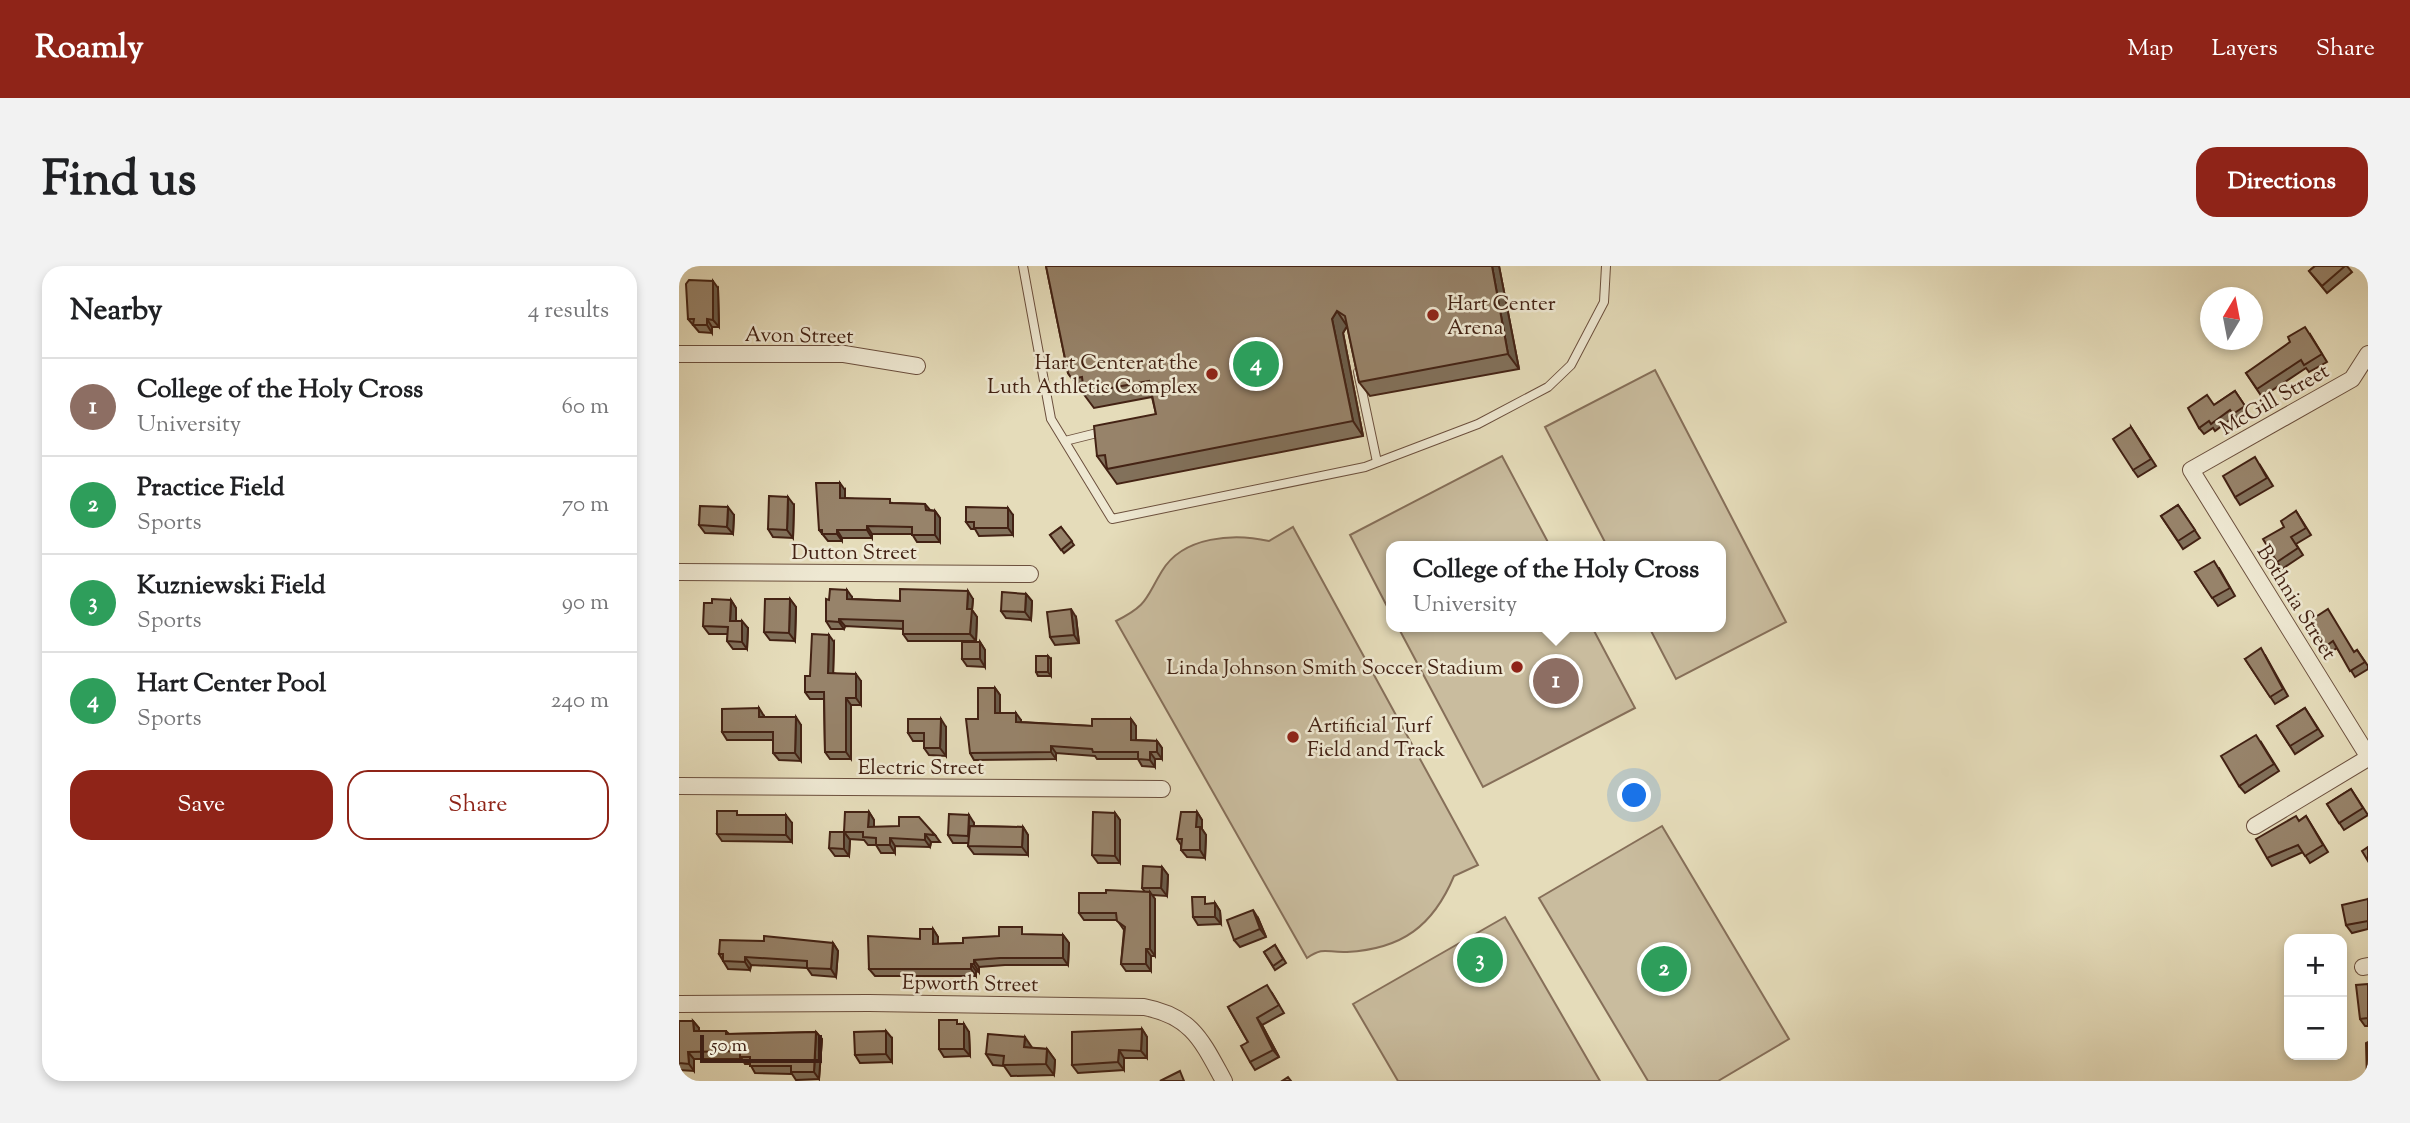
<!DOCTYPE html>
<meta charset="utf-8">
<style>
:root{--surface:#fff;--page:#f2f2f2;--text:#202124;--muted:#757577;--line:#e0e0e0;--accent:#8f2418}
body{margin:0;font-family:"Sorts Mill Goudy",serif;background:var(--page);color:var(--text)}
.controls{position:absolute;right:21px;bottom:21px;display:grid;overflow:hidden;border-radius:14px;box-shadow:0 4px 10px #0003}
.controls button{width:63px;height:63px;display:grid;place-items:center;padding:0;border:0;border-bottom:2px solid var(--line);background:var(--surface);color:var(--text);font:35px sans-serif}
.compass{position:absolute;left:1521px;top:21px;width:63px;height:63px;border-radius:50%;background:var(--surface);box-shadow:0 4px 10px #0003;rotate:10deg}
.scale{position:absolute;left:21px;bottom:18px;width:122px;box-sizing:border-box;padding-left:7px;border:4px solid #432214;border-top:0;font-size:19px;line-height:24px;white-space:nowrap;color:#432214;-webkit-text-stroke:5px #eee8d2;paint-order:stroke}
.you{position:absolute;left:956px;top:530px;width:24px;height:24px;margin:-18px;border:5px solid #fff;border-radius:50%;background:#1a73e8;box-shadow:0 0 0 10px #1a73e833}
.badge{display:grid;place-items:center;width:46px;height:46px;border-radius:50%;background:var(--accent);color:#fff;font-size:23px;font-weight:700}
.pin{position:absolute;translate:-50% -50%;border:4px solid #fff;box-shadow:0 2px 7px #0006}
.popup{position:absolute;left:707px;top:275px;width:340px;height:91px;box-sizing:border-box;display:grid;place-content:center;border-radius:14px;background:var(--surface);filter:drop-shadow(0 2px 5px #0005);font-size:23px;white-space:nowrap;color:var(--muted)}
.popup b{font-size:26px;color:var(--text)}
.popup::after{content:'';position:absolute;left:50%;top:100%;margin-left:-14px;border:14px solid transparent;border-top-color:var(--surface)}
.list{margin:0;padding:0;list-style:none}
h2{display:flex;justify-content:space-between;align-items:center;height:91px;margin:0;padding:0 28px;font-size:30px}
h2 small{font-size:23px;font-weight:400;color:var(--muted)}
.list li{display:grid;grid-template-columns:46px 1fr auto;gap:21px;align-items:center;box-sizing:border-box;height:98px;padding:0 28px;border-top:2px solid var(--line)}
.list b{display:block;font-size:26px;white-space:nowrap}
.list p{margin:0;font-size:23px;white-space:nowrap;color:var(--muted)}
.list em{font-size:23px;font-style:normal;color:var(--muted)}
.actions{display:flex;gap:14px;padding:21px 28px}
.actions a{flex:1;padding:16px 0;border:2px solid var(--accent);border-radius:21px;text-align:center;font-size:24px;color:var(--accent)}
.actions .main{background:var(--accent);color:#fff}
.map{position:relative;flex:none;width:1689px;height:815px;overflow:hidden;border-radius:21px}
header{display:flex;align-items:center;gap:42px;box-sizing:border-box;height:98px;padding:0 35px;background:var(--accent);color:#fff}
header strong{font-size:33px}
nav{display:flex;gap:38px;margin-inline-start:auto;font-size:24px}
.intro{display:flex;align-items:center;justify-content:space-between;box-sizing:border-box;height:168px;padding:0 42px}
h1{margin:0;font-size:49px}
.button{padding:18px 32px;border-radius:21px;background:var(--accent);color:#fff;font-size:24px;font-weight:700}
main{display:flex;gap:42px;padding:0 42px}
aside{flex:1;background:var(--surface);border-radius:21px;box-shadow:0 4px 10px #0003}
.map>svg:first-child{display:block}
.green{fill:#c9bc9e;stroke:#866f59;stroke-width:2}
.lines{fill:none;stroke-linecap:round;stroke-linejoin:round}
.lane-casing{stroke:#6c503e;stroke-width:10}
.street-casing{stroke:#6c503e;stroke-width:18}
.lane{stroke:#eee8d2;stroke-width:8}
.street{stroke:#eee8d2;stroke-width:16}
.wall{fill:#82715b;stroke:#432214;stroke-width:2}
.shaded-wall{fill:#6a5c4a;stroke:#432214;stroke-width:2}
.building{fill:#97836a;stroke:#432214;stroke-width:2}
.poi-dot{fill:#8f2418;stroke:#eee8d2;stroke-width:2.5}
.labels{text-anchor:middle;stroke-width:5;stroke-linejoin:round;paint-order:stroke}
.poi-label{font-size:21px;fill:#432214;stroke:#eee8d2;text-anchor:start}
.street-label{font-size:21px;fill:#432214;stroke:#eee8d2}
</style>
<header>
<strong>Roamly</strong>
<nav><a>Map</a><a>Layers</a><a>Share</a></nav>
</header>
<div class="intro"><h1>Find us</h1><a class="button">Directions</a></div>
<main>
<aside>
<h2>Nearby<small>4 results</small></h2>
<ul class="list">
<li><span class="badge" style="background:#8d6e63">1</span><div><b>College of the Holy Cross</b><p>University</p></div><em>60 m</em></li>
<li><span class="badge" style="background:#2e9e5b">2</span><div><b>Practice Field</b><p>Sports</p></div><em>70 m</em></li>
<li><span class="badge" style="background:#2e9e5b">3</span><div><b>Kuzniewski Field</b><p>Sports</p></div><em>90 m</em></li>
<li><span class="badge" style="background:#2e9e5b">4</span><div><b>Hart Center Pool</b><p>Sports</p></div><em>240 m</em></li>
</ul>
<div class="actions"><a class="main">Save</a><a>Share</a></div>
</aside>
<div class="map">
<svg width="1689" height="815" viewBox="0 0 1689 815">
<rect width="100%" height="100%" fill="#e5dcba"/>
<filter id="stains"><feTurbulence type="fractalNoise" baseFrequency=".00286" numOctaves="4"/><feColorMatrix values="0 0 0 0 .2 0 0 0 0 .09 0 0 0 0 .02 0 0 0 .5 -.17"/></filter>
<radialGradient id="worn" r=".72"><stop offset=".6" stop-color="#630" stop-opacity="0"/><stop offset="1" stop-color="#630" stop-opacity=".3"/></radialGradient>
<g class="green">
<path d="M 976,104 L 1107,356 L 997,413 L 970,361 L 1042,361 L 1042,280 L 928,280 L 866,161 Z"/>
<path d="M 823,190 L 871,280 L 712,280 L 712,348 L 671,269 Z"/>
<path d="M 614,261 L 799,599 L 775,610 C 754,660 723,683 668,686 C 647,687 646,680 628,692 L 437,355 C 469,339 466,333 483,305 C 504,270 555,267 590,275 Z"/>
<path d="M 719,361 L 913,361 L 956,442 L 804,521 Z"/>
<path d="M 983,560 L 1110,773 L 1039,815 L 969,815 L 860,632 Z"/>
<path d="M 826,651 L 921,815 L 719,815 L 674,738 Z"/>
</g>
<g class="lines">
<defs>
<g id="lane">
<path d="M 344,0 L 372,153 L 433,253 L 686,201 L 799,158 L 869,121 L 892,99 L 925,36 L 927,0"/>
<path d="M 679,106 L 698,196"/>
<path d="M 386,175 L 426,165"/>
</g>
<g id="street">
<path d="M 0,88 L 165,88 L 238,100"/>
<path d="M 1689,88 L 1673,113 L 1512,204 L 1689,490"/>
<path d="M 0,306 L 351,308"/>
<path d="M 0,520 L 483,523"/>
<path d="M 1576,560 L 1689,492"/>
<path d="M 1684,701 L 1689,700"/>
<path d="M 0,738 L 190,737 L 465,741 C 513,750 523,775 545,815"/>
</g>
</defs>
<use href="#lane" class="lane-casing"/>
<use href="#street" class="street-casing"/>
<use href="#lane" class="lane"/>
<use href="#street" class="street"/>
</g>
<g class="wall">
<path d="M 367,0 L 820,0 L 840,103 L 691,130 L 680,116 L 668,60 L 664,67 L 684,170 L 438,218 L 418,190 L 477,148 L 473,131 L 415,142 L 389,107 Z"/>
<path d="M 1636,0 L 1668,0 L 1673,6 L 1648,27 L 1630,5 Z"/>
<path d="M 39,22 L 40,61 L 33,61 L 33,67 L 20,66 L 9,53 Z"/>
<path d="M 1631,68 L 1648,96 L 1630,106 L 1627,102 L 1583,131 L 1567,107 Z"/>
<path d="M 1556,125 L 1570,146 L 1558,154 L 1556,150 L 1536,165 L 1534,162 L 1525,168 L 1520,162 L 1535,139 Z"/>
<path d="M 1452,161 L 1477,200 L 1459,211 L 1454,204 Z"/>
<path d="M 1581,199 L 1594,220 L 1561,239 L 1556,231 Z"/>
<path d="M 166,224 L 166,232 L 214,237 L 246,238 L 251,244 L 256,245 L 261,252 L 261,276 L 238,276 L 233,268 L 193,268 L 193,272 L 163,272 L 163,275 L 149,275 L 140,264 Z"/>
<path d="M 115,239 L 114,272 L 94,271 L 89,263 Z"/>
<path d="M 1499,239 L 1521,272 L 1504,283 L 1482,250 Z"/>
<path d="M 1617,245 L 1632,269 L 1617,278 L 1624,289 L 1603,303 L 1598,296 L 1605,261 Z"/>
<path d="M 55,249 L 54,268 L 26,267 L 20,259 Z"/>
<path d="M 334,249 L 334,269 L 300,270 L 296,263 L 292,263 L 287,256 Z"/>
<path d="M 382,261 L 395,279 L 385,287 L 371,269 Z"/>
<path d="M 1540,302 L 1556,330 L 1539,340 L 1516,306 Z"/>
<path d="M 347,328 L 353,335 L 352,354 L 327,352 L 322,345 Z"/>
<path d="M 173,331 L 173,333 L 221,335 L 294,333 L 293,344 L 298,351 L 297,375 L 229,375 L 224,368 L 224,363 L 166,360 L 165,363 L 152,363 L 147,355 L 150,334 Z"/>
<path d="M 111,333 L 117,341 L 116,375 L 91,374 L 85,366 Z"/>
<path d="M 52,334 L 57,342 L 57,355 L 69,362 L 68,383 L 54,383 L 48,375 L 49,368 L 30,368 L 24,360 L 33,337 Z"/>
<path d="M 397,351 L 400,377 L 376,379 L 371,371 Z"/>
<path d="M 1632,354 L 1675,386 L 1678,384 L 1689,400 L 1689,403 L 1676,411 L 1658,382 L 1652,386 Z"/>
<path d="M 155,376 L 154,407 L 182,415 L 182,439 L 172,439 L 172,493 L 151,493 L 146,486 L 145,433 L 131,433 L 126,426 L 131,410 Z"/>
<path d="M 301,376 L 306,384 L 306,401 L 288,400 L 283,393 Z"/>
<path d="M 1586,389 L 1609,430 L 1596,438 L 1566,393 Z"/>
<path d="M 372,393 L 372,410 L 359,410 L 357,406 Z"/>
<path d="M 316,422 L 321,429 L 321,447 L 342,454 L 342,456 L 413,460 L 452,453 L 457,460 L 457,474 L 478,475 L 483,482 L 483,493 L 476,493 L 476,501 L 463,500 L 459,493 L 418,493 L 416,490 L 377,487 L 377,493 L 295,494 L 291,487 L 299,453 Z"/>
<path d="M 1626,442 L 1644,470 L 1616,488 L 1598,460 Z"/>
<path d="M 85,450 L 85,451 L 122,459 L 122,495 L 100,494 L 94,487 L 94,474 L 48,474 L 43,466 Z"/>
<path d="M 267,461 L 267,490 L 250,489 L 245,482 L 245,475 L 234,475 L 229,467 Z"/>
<path d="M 1582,476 L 1600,505 L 1566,527 L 1560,520 Z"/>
<path d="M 1672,523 L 1689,549 L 1665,564 L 1648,538 Z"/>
<path d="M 190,546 L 195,554 L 195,561 L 256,569 L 261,576 L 252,576 L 251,581 L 216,580 L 216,587 L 202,587 L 197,579 L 189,579 L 185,574 L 170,573 L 165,566 Z"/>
<path d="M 518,546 L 523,554 L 523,563 L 527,569 L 526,592 L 508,591 L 502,584 L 502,579 L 498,573 Z"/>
<path d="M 436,547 L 441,554 L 441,597 L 419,597 L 413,589 Z"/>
<path d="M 1627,550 L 1649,586 L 1631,597 L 1624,586 L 1593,600 L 1588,592 L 1620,555 Z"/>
<path d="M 113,557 L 113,576 L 43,575 L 38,568 Z"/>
<path d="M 295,557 L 295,560 L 344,561 L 349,569 L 349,589 L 295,588 L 289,580 L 290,577 L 274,577 L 269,569 Z"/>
<path d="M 165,566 L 171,574 L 170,590 L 156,590 L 150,582 Z"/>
<path d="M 483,601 L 489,609 L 488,630 L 473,629 L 476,633 L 476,690 L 472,690 L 472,705 L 447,705 L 442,698 L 445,664 L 438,654 L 405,654 L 400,647 L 466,626 L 463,622 Z"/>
<path d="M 1689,633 L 1689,663 L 1673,667 L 1667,659 Z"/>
<path d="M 536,637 L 541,645 L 542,658 L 519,659 L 514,651 L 530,638 Z"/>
<path d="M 579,652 L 587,671 L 561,681 L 555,674 Z"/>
<path d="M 254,663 L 259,671 L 259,678 L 284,677 L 348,669 L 384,669 L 390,677 L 389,699 L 326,699 L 300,701 L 300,706 L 297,705 L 297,710 L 196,710 L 190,703 L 241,673 Z"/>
<path d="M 154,677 L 159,685 L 157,711 L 133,709 L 128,702 L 72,699 L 71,704 L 49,703 L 40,688 Z"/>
<path d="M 596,679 L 607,697 L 596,704 L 585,686 Z"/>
<path d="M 1689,718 L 1689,760 L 1686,760 L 1681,753 Z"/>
<path d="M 593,727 L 605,747 L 583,759 L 600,791 L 576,804 L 571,796 L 569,776 L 549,741 Z"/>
<path d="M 0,755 L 14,755 L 20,762 L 20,765 L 47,765 L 50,768 L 137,766 L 143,773 L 140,813 L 117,814 L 113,808 L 76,807 L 71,798 L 66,798 L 63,793 L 15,793 L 15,805 L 0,804 Z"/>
<path d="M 281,758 L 290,766 L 291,790 L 265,791 L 260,783 Z"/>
<path d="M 463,763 L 468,771 L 468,792 L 445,792 L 445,804 L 399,807 L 393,799 Z"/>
<path d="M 213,772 L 213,796 L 181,797 L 176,789 Z"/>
<path d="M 354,782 L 368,783 L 376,794 L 375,809 L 332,810 L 325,800 L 314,799 L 307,788 Z"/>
</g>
<g class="shaded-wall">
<path d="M 813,0 L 820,0 L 840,103 L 829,88 Z"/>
<path d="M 34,15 L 39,22 L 40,61 L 34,54 Z"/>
<path d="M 658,45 L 668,60 L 664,67 L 684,170 L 674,155 L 653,53 Z"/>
<path d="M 28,53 L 33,61 L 33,67 L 28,59 Z"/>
<path d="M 161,217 L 166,224 L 166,240 L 161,232 Z"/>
<path d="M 109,231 L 115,239 L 114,272 L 108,264 Z"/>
<path d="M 49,241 L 55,249 L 54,268 L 48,261 Z"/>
<path d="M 329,242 L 334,249 L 334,269 L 329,262 Z"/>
<path d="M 256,245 L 261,252 L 261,276 L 256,269 Z"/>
<path d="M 188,260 L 193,268 L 193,272 L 188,264 Z"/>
<path d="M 158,264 L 163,272 L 163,275 L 158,268 Z"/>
<path d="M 168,324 L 173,331 L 173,340 L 168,333 Z"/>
<path d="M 289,325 L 294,333 L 293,344 L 298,351 L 297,375 L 291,368 L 288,343 Z"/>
<path d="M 347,328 L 353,335 L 352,354 L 346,346 Z"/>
<path d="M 111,333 L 117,341 L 116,375 L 110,367 Z"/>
<path d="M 52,334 L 57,342 L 57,362 L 51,355 Z"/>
<path d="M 392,343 L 397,351 L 400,377 L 395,369 Z"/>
<path d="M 160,353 L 166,360 L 165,363 L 160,356 Z"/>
<path d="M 63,355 L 69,362 L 68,383 L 63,376 Z"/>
<path d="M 150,369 L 155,376 L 154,414 L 149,407 Z"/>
<path d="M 301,376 L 306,384 L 306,401 L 301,393 Z"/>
<path d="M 369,390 L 372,393 L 372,410 L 369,406 Z"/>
<path d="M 177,408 L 182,415 L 182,439 L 177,432 Z"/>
<path d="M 316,422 L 321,429 L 321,454 L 316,447 Z"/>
<path d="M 167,432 L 172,439 L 172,493 L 167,486 Z"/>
<path d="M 80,442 L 85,450 L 85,458 L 80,451 Z"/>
<path d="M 337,447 L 342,454 L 342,463 L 337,456 Z"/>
<path d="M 117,451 L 122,459 L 122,495 L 116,487 Z"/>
<path d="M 262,453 L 267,461 L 267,490 L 261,482 Z"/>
<path d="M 452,453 L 457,460 L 457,481 L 452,474 Z"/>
<path d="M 478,475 L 483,482 L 483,493 L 478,486 Z"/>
<path d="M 372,480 L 377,487 L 377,493 L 372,486 Z"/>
<path d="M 471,486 L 476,493 L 476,501 L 471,494 Z"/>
<path d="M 190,546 L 195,554 L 195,568 L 189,561 Z"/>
<path d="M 518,546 L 523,554 L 523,563 L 527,569 L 526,592 L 521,584 L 517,561 Z"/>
<path d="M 436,547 L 441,554 L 441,597 L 436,590 Z"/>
<path d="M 107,549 L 113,557 L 113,576 L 107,569 Z"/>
<path d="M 290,549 L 295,557 L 294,578 L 289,570 Z"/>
<path d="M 344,561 L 349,569 L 349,589 L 343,581 Z"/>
<path d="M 165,566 L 171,574 L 170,590 L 165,583 Z"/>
<path d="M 246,568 L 252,576 L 251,581 L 246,574 Z"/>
<path d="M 211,572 L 216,580 L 216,587 L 211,579 Z"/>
<path d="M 483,601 L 489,609 L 488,630 L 482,622 Z"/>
<path d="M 471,626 L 476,633 L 476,690 L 471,683 Z"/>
<path d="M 536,637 L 541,645 L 542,658 L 536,651 Z"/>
<path d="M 574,644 L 579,652 L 587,671 L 581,663 Z"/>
<path d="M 254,663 L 259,671 L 259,686 L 254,678 Z"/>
<path d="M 384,669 L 390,677 L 389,699 L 384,692 Z"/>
<path d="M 154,677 L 159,685 L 157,711 L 152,703 Z"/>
<path d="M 467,683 L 472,690 L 472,705 L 467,698 Z"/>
<path d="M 66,691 L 72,699 L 71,704 L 66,696 Z"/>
<path d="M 295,694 L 300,701 L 300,706 L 295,698 Z"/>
<path d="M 292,698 L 297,705 L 297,710 L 292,703 Z"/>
<path d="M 578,752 L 583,759 L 600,791 L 594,784 Z"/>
<path d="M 14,755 L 20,762 L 20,773 L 15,765 Z"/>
<path d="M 285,758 L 290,766 L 291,790 L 285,783 Z"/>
<path d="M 463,763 L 468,771 L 468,792 L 462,785 Z"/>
<path d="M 207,765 L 213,772 L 213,796 L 207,788 Z"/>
<path d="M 137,766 L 143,773 L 140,813 L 135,806 Z"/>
<path d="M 346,771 L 354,783 L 345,781 Z"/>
<path d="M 368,783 L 376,794 L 375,809 L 367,798 Z"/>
<path d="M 440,784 L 445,792 L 445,804 L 439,796 Z"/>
<path d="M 9,786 L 15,793 L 15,805 L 10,798 Z"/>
</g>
<g class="building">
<path d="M 367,0 L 813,0 L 829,88 L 680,116 L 666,50 L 658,45 L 653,53 L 674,155 L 428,203 L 426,189 L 418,190 L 415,160 L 477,148 L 470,115 L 405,127 L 403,111 L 393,113 L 389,107 Z"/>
<path d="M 1636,0 L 1666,0 L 1643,20 L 1630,5 Z"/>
<path d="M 10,14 L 34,15 L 34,54 L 28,53 L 28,59 L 14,59 L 15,53 L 9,53 L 7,18 Z"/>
<path d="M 1626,61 L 1643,88 L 1625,99 L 1622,94 L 1578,123 L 1567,107 L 1611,76 L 1609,71 Z"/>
<path d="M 1556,125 L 1566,140 L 1554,148 L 1551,144 L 1532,158 L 1530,155 L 1520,162 L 1509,142 L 1528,129 L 1535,139 Z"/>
<path d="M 1452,161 L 1472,193 L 1454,204 L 1434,173 Z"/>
<path d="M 1576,191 L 1588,212 L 1556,231 L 1544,210 Z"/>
<path d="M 137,217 L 161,217 L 161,232 L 211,233 L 211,237 L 246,238 L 247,244 L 256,245 L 256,269 L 233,269 L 233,261 L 188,260 L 188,264 L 158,264 L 158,268 L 143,268 L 143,264 L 140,264 Z"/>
<path d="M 90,230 L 109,231 L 108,264 L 89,263 Z"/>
<path d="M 1499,239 L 1516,264 L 1499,275 L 1482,250 Z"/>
<path d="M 21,240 L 49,241 L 48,261 L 20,259 Z"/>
<path d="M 287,241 L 329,242 L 329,262 L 295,262 L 295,256 L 287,256 Z"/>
<path d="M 1617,245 L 1627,262 L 1612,271 L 1619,282 L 1598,296 L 1584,273 L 1605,261 L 1602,255 Z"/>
<path d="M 382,261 L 393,275 L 382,284 L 371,269 Z"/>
<path d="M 1535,295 L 1551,322 L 1533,332 L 1516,306 Z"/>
<path d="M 151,323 L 168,324 L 168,333 L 221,335 L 221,323 L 289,325 L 288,343 L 293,343 L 291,368 L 224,368 L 224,355 L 160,353 L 160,356 L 147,355 L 147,333 L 150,334 Z"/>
<path d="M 323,326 L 347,328 L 346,346 L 322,345 Z"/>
<path d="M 33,333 L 52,334 L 51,355 L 63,355 L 63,376 L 48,375 L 49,361 L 24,360 L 25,337 L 33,337 Z"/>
<path d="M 86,333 L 111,333 L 110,367 L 85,366 Z"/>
<path d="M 392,343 L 395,369 L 371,371 L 368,346 Z"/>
<path d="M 1649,343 L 1675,386 L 1678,384 L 1686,396 L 1671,405 L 1654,375 L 1647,380 L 1632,354 Z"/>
<path d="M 133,368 L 150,369 L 149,407 L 177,408 L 177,432 L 167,432 L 167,486 L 146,486 L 145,426 L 126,426 L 126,410 L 131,410 Z"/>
<rect x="283" y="376" width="18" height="17"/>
<path d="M 1582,382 L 1604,423 L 1591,431 L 1566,393 Z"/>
<rect x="357" y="390" width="12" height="16"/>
<path d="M 299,422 L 316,422 L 316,447 L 337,447 L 337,456 L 413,460 L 413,453 L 452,453 L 452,474 L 478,475 L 478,486 L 471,486 L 471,494 L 459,493 L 459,486 L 414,486 L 413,483 L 372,480 L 372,486 L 291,487 L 287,453 L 299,453 Z"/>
<path d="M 80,442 L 80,451 L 117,451 L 116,487 L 94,487 L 94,466 L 43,466 L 43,443 Z"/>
<path d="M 1626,442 L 1639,463 L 1611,480 L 1598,460 Z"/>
<path d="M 229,453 L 262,453 L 261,482 L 245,482 L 245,467 L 229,467 Z"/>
<path d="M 1577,469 L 1595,498 L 1560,520 L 1542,490 Z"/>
<path d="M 1672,523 L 1684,542 L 1660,557 L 1648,538 Z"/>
<path d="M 38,545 L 58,545 L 58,549 L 107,549 L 107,569 L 38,568 Z"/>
<path d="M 166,546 L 190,546 L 189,561 L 220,560 L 220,551 L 240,551 L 256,569 L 246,568 L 246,574 L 211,572 L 211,579 L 197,579 L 197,572 L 184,571 L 184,566 L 165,566 Z"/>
<path d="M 414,546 L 436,547 L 436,590 L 413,589 Z"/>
<path d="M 502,546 L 518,546 L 517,561 L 521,561 L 521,584 L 502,584 L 503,573 L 498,573 Z"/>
<path d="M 270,548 L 290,549 L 289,570 L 269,569 Z"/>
<path d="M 1617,550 L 1620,555 L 1627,550 L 1644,579 L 1626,590 L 1619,579 L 1588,592 L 1577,573 Z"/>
<path d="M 291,560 L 344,561 L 343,581 L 289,580 Z"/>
<path d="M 151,566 L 165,566 L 165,583 L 150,582 Z"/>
<path d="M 1689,581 L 1689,595 L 1683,585 Z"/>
<path d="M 464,600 L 483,601 L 482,622 L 463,622 Z"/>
<path d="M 427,624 L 471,626 L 471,683 L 467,683 L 467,698 L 442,698 L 446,661 L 438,655 L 437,647 L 400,647 L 400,627 L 427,627 Z"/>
<path d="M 513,631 L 526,631 L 526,638 L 536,637 L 536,651 L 514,651 Z"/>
<path d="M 1689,633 L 1689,655 L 1667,659 L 1663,639 Z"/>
<path d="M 574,644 L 581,663 L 555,674 L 548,654 Z"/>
<path d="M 320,661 L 343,661 L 343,668 L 384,669 L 384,692 L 321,692 L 295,694 L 295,698 L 292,698 L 292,703 L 190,703 L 189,670 L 241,673 L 241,663 L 254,663 L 254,678 L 284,677 L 284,672 L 320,670 Z"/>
<path d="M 85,670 L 154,677 L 152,703 L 128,702 L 128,695 L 66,691 L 66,696 L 44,695 L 44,688 L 40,688 L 41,674 L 85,675 Z"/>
<path d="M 596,679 L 604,693 L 594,700 L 585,686 Z"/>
<path d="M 1689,718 L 1689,752 L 1681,753 L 1677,719 Z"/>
<path d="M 588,719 L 600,739 L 578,752 L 594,784 L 571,796 L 562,780 L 569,776 L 549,741 Z"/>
<path d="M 260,754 L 278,754 L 278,758 L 285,758 L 285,783 L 260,783 Z"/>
<path d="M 0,755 L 14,755 L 15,765 L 47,765 L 47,768 L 137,766 L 135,806 L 112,806 L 112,800 L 71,800 L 71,791 L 61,791 L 61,785 L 9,786 L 10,798 L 0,797 Z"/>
<path d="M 463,763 L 462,785 L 440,784 L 439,796 L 393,799 L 393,766 Z"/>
<path d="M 207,765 L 207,788 L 176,789 L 175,766 Z"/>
<path d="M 309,768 L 346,771 L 345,781 L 368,783 L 367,798 L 324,799 L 325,790 L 307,788 Z"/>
<path d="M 1689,776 L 1689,815 L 1688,815 L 1687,777 Z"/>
<path d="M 501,805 L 505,815 L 481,815 Z"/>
<path d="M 609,811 L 612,815 L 603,815 Z"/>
</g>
<g class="poi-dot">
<circle cx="754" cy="49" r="7"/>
<circle cx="533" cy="108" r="7"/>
<circle cx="838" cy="401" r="7"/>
<circle cx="614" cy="471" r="7"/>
</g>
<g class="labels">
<g class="poi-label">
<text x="768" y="44">Hart Center<tspan x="768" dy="24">Arena</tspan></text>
<text x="519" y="103" text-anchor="end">Hart Center at the<tspan x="519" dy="24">Luth Athletic Complex</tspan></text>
<text x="824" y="408" text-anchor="end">Linda Johnson Smith Soccer Stadium</text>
<text x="628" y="466">Artificial Turf<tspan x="628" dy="24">Field and Track</tspan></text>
</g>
<g class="street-label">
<text transform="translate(120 69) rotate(1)" y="7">Avon Street</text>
<text transform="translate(1595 133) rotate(-30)" y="7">McGill Street</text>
<text x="175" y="293">Dutton Street</text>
<text transform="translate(1618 336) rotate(58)" y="7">Bothnia Street</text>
<text x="242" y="508">Electric Street</text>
<text transform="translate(291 717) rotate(1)" y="7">Epworth Street</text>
</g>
</g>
<rect width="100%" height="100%" filter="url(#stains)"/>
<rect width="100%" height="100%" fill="url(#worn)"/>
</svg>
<div class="controls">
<button>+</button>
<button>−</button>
</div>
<svg class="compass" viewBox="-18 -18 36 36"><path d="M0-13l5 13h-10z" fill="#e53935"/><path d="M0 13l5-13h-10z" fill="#757577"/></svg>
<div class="scale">50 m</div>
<div class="you"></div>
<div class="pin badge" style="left:877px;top:415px;background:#8d6e63">1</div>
<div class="popup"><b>College of the Holy Cross</b>University</div>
<div class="pin badge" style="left:985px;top:703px;background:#2e9e5b">2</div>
<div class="pin badge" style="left:801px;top:694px;background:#2e9e5b">3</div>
<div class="pin badge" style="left:577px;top:98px;background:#2e9e5b">4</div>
</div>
</main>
